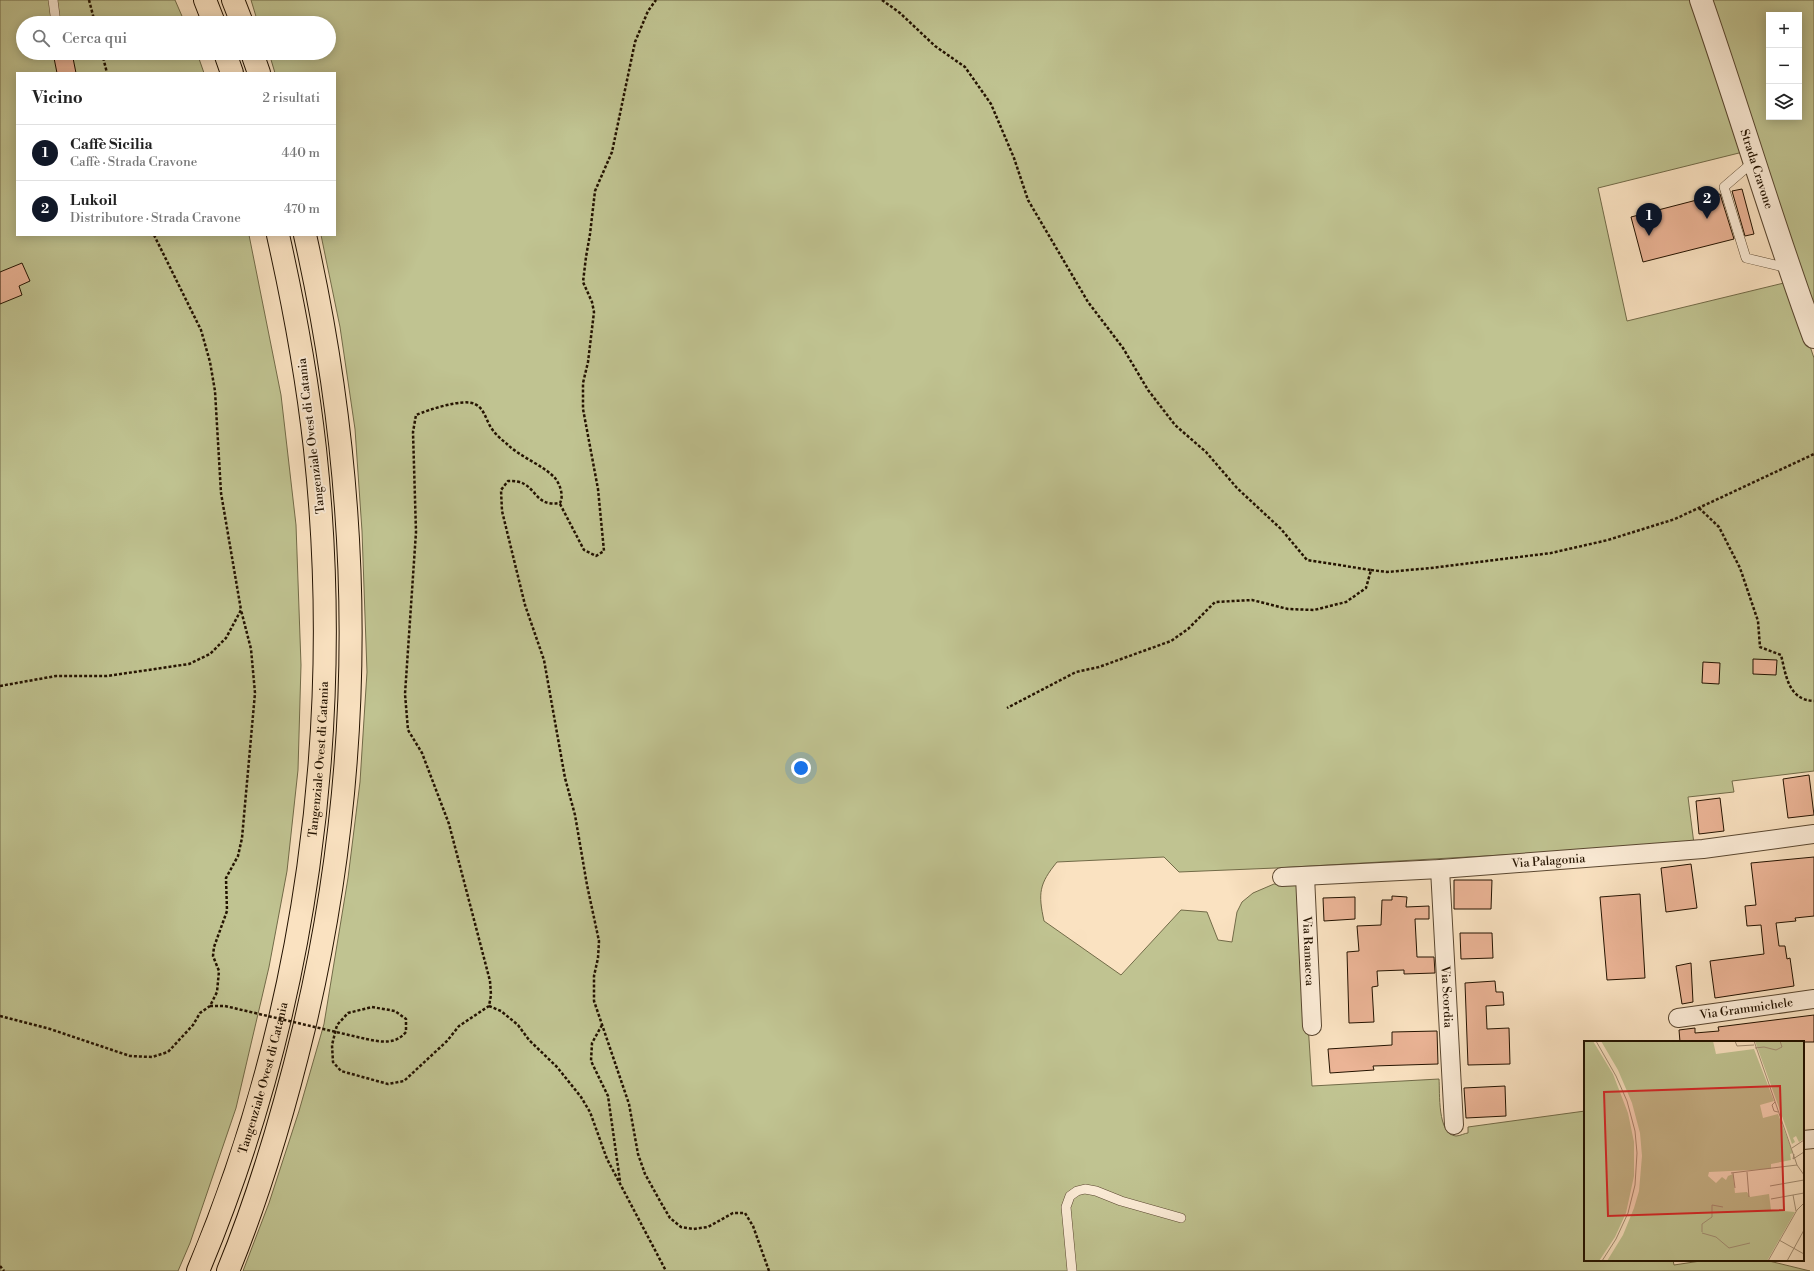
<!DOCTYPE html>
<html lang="it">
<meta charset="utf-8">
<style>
:root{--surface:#fff;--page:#f2f2f2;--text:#222;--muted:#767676;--line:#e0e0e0;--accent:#111827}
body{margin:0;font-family:"Libre Bodoni",serif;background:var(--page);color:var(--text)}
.controls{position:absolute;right:12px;top:12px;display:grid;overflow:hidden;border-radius:0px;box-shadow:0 2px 10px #0003}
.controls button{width:36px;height:36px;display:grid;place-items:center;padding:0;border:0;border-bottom:1px solid var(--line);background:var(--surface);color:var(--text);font:20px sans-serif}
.you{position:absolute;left:801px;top:768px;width:14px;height:14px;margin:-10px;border:3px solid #fff;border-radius:50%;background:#1a73e8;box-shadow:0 0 0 6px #1a73e833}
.badge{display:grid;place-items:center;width:26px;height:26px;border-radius:50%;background:var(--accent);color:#fff;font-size:13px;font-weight:700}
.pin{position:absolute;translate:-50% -33px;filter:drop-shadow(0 1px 2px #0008)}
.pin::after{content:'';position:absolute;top:21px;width:14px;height:12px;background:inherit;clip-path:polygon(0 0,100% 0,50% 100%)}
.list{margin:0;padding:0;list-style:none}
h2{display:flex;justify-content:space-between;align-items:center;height:52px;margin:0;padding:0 16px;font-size:17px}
h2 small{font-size:13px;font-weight:400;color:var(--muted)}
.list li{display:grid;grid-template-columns:26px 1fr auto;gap:12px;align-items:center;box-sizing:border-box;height:56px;padding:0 16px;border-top:1px solid var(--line)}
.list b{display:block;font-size:15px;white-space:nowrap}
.list p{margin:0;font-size:13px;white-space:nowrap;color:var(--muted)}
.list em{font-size:13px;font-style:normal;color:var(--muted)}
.icon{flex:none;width:22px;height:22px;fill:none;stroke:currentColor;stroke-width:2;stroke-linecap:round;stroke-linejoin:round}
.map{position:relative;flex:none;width:1814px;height:1271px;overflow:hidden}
.search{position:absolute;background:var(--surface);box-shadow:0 2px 10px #0003;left:16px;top:16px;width:320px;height:44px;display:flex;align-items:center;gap:10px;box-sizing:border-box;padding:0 14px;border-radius:22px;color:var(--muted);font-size:15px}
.panel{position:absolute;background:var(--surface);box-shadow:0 2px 10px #0003;left:16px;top:72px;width:320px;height:164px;border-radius:0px}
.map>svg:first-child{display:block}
.green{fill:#c0c391;stroke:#726b48;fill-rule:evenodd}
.building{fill:#ebb496;stroke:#241300}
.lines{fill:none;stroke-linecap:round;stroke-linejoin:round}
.service-casing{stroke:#5a4730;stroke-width:10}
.minor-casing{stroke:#5a4730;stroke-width:20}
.tertiary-casing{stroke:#5a4730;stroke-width:24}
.motorway-casing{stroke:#241300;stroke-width:24}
.path{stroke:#241300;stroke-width:2.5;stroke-dasharray:3 2;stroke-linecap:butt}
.service{stroke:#fcecd7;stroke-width:9}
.minor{stroke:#fcecd7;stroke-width:18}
.tertiary{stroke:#fcecd7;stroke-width:22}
.motorway{stroke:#fae2c1;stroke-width:22}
.path-bridge{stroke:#241300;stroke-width:2.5;stroke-dasharray:3 2;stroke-linecap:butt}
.labels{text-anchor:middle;stroke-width:4;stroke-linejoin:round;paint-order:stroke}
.street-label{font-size:12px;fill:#241300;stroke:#fcecd7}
.inset-road{fill:none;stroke:#a48f74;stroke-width:1}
.view{fill:#d62828;fill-opacity:0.15;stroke:#d62828;stroke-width:2}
.inset-edge{fill:none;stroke:#241300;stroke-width:2}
</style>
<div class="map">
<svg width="1814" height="1271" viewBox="0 0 1814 1271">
<rect width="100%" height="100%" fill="#fae2c1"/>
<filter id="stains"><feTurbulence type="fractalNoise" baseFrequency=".005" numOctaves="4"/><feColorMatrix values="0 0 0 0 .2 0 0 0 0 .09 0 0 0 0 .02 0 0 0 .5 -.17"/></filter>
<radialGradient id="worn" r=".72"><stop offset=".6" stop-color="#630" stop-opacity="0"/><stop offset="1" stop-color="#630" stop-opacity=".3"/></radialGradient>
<g class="green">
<path d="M 0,0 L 175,0 L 185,23 L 23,23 L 23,53 L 197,53 L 204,73 L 17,73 L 17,235 L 249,235 L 281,395 L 296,525 L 301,665 L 298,770 L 287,871 L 269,967 L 236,1108 L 190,1243 L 178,1271 L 0,1271 Z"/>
<path d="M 251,0 L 1690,0 L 1743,152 L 1598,188 L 1627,321 L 1788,282 L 1814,358 L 1814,771 L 1732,781 L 1734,792 L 1688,797 L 1694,844 L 1276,868 L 1179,872 L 1164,857 L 1057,862 C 1039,884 1038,893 1044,921 L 1121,975 L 1181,910 L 1207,912 L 1218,940 L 1232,942 L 1237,912 L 1242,902 L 1253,893 L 1274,884 L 1299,883 L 1312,1086 L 1439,1079 C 1440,1092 1437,1135 1456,1136 C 1460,1136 1465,1133 1468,1133 L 1468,1127 L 1585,1111 L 1585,1260 L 1673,1260 L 1674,1265 L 1707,1260 L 1765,1260 L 1810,1271 L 243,1271 L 269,1203 L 299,1111 L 324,1024 L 348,878 L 360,782 L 367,672 L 362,531 L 355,429 L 340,327 L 321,235 L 335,235 L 335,73 L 275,73 L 269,53 L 329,53 L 329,23 L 258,23 Z"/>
<path d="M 1711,0 L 1814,0 L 1814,310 ZM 1769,15 L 1799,15 L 1799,117 L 1769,117 Z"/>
</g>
<g class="building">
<path d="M 53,53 L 72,53 L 76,73 L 57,73 Z"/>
<path d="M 1742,189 L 1754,234 L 1745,236 L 1732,191 Z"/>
<path d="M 1720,194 L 1734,239 L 1643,262 L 1631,217 Z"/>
<path d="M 22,263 L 30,281 L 19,286 L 22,295 L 0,304 L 0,272 Z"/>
<path d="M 1753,659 L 1777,660 L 1776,675 L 1753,674 Z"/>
<path d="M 1703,662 L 1720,663 L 1719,684 L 1702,683 Z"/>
<path d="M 1809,775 L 1814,815 L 1788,818 L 1783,779 Z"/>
<path d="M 1720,798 L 1724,831 L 1699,834 L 1696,801 Z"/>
<path d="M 1814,857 L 1814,916 L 1795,918 L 1796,921 L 1776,923 L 1779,946 L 1785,946 L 1787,959 L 1790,958 L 1794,986 L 1715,998 L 1710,961 L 1764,954 L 1761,925 L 1747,926 L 1745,906 L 1756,905 L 1751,863 Z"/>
<path d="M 1691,864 L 1697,908 L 1666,912 L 1661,868 Z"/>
<path d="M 1454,880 L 1492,880 L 1491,909 L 1454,909 Z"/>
<path d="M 1640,894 L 1645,978 L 1607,980 L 1600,897 Z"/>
<path d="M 1392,896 L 1407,897 L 1406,907 L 1429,906 L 1429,919 L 1415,919 L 1417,957 L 1434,957 L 1435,973 L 1404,974 L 1404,970 L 1377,971 L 1378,986 L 1372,987 L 1374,1022 L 1349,1023 L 1347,952 L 1359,951 L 1357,926 L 1381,925 L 1382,900 L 1392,900 Z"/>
<path d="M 1355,897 L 1355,919 L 1324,921 L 1323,898 Z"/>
<path d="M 1460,933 L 1492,933 L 1493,958 L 1461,959 Z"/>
<path d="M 1691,963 L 1693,1002 L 1682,1004 L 1676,966 Z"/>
<path d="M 1495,981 L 1496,992 L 1503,992 L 1504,1005 L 1486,1006 L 1487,1029 L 1509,1028 L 1510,1064 L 1468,1065 L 1465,983 Z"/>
<path d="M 1814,1015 L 1814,1042 L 1680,1042 L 1679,1030 L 1695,1028 L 1695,1033 L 1719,1031 L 1718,1027 Z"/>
<path d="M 1437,1031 L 1438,1064 L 1373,1066 L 1374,1070 L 1330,1073 L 1328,1049 L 1392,1045 L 1392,1032 Z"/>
<path d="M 1505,1086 L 1506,1116 L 1466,1118 L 1464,1088 Z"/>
</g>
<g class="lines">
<defs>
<g id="service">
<path d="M 53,0 L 56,23"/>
<path d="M 1753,162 L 1724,187 L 1746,258 L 1788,268"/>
<path d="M 1072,1271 L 1066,1207 L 1070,1196 L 1077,1191 L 1085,1189 L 1096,1191 L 1121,1201 L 1181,1218"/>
</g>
<g id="minor">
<path id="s1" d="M 1440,869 L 1454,1125"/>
<path id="s2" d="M 1305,876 L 1312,1026"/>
<path id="s3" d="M 1282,877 L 1440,869 L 1703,849 L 1814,834"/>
<path id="s4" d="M 1678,1018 L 1814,999"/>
<path d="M 1803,1140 L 1814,1139"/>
</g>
<g id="tertiary">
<path id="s5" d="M 1701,0 C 1740,112 1773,226 1814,337"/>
</g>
<g id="motorway">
<path d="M 205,0 L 214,23"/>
<path d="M 233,0 L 242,23"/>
<path d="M 225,53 L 232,73"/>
<path d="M 252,53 L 259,73"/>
<path id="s6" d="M 198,1271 C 306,1014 345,726 315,449 C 307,377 294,306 278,235"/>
<path d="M 228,1271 C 260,1193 284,1111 304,1028 C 367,762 365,502 305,235"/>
</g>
</defs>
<use href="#service" class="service-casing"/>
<use href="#minor" class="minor-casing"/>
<use href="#tertiary" class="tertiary-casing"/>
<use href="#motorway" class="motorway-casing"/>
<g class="path">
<path d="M 89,0 L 95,23"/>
<path d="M 882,0 L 900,13 L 935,46 L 965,67 L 991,104 L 1014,158 L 1028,200 L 1088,302 L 1123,348 L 1148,390 L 1175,425 L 1206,452 L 1237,488 L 1281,529 L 1307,560 L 1371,570 L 1366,588 L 1346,602 L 1314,610 L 1288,609 L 1252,600 L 1215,602 L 1188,629 L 1171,641 L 1099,667 L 1076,672 L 1007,708"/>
<path d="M 102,53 L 107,73"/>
<path d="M 560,504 L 584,550 L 596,556 L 604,551 L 598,489 L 583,409 L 583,383 L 588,362 L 594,312 L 592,302 L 583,282 L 586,257 L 590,234 L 595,191 L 612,152 L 635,42 L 648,11 L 656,0"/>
<path d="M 1699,508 L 1719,527 L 1740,568 L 1758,621 L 1760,647 L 1781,655 C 1786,675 1788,700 1814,701"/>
<path d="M 1371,570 L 1387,572 L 1431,568 L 1551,553 L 1608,540 L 1675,519 L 1814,454"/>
<path d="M 0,686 L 56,676 L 107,676 L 189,664 L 210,654 L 226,638 L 241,610 L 221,493 L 215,391 L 210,362 L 201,330 L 154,235"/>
<path d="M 210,1006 L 225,1006"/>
<path d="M 489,1006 L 501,1011 L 518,1025 L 529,1040 L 557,1067 L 581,1097 L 590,1112 L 607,1159 L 666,1271"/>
<path d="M 0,1016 L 50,1029 L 130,1056 L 152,1057 L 168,1052 L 193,1025 L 200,1013 L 210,1006 L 217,992 L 219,971 L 213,956 L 214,947 L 227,911 L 226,878 L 238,856 L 242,838 L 255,693 L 251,649 L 241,610"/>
<path d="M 602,1025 L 592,1043 L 591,1061 L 608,1096 L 620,1181"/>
<path d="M 366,1039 C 381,1042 395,1045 406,1032 L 406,1019 L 395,1011 L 372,1007 L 348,1013 L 337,1025 L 332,1045 L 333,1062 L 341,1071 L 388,1084 L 404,1081 L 447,1041 L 459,1026 L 489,1006 L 491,995 L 490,981 L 449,824 L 422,753 L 408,730 L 405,694 L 416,532 L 413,432 L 416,415 C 428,410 463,398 475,404 C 485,409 486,421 492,429 C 496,435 502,440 507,444 C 520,457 543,465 555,478 C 560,484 564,496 560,503 C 531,508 538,479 508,481 L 501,490 L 502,511 L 525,605 L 544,660 L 565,778 L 575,815 L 587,885 L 599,941 L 598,958 L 594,976 L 594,1001 L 629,1104 L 638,1154 L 645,1174 L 660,1201 L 670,1218 L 681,1227 L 693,1229 L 708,1227 L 733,1213 L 745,1213 L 753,1226 L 769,1271"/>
<path d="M 0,1266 L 4,1271"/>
</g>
<use href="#service" class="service"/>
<use href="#minor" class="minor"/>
<use href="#tertiary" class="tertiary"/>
<use href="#motorway" class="motorway"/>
<path class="path-bridge" d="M 225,1006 L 366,1039"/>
</g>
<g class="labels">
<g class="street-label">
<text dy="4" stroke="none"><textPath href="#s5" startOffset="178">Strada Cravone</textPath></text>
<text transform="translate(311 436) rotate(-97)" y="4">Tangenziale Ovest di Catania</text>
<text dy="4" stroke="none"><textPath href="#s6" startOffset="528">Tangenziale Ovest di Catania</textPath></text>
<text dy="4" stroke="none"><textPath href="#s3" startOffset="267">Via Palagonia</textPath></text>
<text dy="4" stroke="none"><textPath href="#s2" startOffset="75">Via Ramacca</textPath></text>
<text dy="4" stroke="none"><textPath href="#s1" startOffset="128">Via Scordia</textPath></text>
<text dy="4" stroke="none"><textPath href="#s4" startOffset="69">Via Grammichele</textPath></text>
<text dy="4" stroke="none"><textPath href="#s6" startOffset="204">Tangenziale Ovest di Catania</textPath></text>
</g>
</g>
<g transform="translate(1584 1041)">
<rect width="220" height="220" fill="#fae2c1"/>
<path d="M 0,0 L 9,0 L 29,33 L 44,72 L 50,101 L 50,135 L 42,172 L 31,196 L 15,220 L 0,220 ZM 17,0 L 129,0 L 132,13 L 170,8 L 190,60 L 176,64 L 179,77 L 194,73 L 209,112 L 206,113 L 207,119 L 187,123 L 187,128 L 125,131 L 124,135 L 132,142 L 138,136 L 142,139 L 144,135 L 149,133 L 151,152 L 163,151 L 166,156 L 185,153 L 187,169 L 211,171 L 183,220 L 23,220 L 39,194 L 50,167 L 55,150 L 58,115 L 56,92 L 48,62 L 34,29 ZM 171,0 L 220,0 L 220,98 L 215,101 L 212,95 L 209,97 L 211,101 L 208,103 Z" fill="#c0c391"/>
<path class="inset-road" d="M 12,0 L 32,35 L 43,60 L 51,90 L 53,112 L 51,144 L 44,172 L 32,198 L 18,220M 151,0 L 153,5 L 170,4M 170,0 L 213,124 L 220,134M 171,7 L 180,6 L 192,9 L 198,6 L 196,0M 191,61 L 188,64 L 190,70 L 194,71M 208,107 L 220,99M 210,113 L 209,118 L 220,111M 163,131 L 165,156M 147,132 L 213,124M 149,132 L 151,147M 186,145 L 220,139M 209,154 L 212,170M 187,158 L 220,152M 118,191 L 118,183 L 128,176 L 128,164 L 139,166M 118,192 L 132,196 L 145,207 L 166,202M 195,199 L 220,213M 184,220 L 213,169 L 220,162M 203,220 L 220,189"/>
<path class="view" d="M 196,45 L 200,169 L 24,175 L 20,51 Z"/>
<rect width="220" height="220" class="inset-edge"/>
</g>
<rect width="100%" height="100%" filter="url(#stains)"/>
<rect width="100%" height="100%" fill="url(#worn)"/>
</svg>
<div class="controls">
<button>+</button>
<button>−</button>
<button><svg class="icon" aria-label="layers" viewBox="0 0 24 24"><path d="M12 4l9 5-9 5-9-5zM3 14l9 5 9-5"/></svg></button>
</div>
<div class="you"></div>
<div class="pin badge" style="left:1649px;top:236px">1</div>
<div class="pin badge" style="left:1707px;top:219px">2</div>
<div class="search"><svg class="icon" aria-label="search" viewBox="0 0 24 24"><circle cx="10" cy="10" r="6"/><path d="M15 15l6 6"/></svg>Cerca qui</div>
<section class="panel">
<h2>Vicino<small>2 risultati</small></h2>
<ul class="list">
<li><span class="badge">1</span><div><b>Caffè Sicilia</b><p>Caffè · Strada Cravone</p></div><em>440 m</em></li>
<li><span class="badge">2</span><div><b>Lukoil</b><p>Distributore · Strada Cravone</p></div><em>470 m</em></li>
</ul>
</section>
</div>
